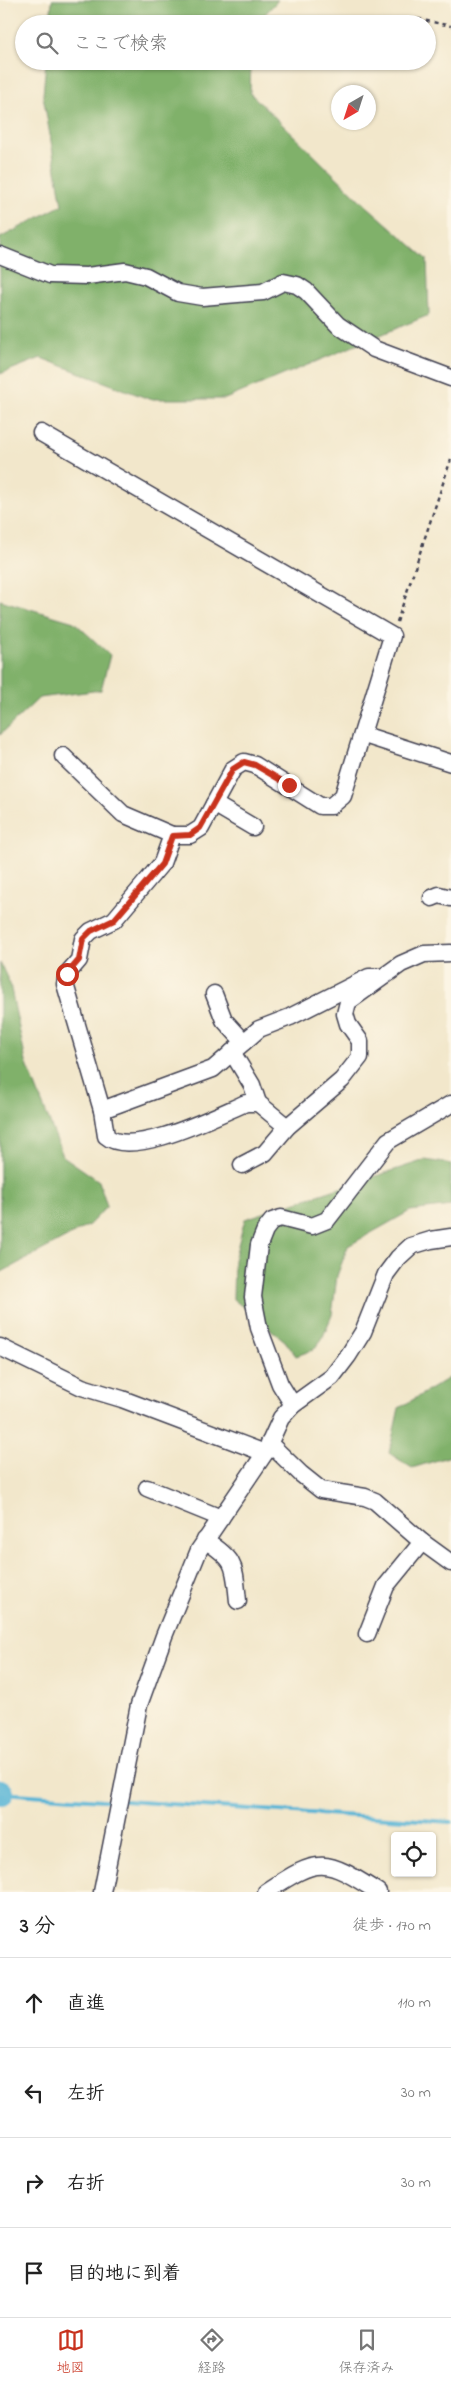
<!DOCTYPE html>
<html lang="ja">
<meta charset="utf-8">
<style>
:root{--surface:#fff;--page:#f2f2f2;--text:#222;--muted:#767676;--line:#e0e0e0;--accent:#c8321e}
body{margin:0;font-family:"Indie Flower","Klee One",sans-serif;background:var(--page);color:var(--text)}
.controls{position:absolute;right:15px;bottom:15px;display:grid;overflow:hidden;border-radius:5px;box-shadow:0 1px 4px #0004}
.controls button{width:45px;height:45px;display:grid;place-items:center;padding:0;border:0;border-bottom:1px solid var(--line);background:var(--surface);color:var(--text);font:25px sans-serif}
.compass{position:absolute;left:331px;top:85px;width:45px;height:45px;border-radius:50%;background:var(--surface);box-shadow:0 1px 4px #0004;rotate:219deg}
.stop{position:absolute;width:15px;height:15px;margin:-11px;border:4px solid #c8321e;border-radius:50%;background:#fff}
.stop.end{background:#c8321e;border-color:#fff;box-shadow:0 1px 5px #0008}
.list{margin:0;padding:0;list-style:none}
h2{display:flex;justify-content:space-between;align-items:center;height:65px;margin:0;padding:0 20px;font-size:21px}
h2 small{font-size:16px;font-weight:400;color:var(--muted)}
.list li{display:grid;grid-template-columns:32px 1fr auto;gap:15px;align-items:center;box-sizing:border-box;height:90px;padding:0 20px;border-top:1px solid var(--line)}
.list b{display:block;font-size:19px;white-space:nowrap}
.list em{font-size:16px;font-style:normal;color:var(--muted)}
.icon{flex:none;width:28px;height:28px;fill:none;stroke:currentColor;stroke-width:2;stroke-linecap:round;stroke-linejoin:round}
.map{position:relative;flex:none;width:451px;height:1892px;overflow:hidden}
.search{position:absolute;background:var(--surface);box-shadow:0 1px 4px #0004;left:15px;right:15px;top:15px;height:55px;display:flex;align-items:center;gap:12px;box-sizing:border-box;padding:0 18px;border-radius:28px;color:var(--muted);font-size:19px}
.sheet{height:425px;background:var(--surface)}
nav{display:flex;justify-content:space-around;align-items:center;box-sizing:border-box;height:70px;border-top:1px solid var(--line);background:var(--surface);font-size:14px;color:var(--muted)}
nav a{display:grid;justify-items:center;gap:2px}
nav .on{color:var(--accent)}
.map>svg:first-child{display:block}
.forest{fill:#80b16b;stroke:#516a53}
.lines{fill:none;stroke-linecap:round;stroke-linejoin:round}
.stream{stroke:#58b5d6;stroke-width:4}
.river{stroke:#58b5d6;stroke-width:24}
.street-casing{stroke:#414051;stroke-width:19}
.path{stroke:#414051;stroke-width:2.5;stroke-dasharray:4 4;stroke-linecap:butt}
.street{stroke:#fff;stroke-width:16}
.route{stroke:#c8321e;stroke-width:6}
</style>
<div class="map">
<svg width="451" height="1892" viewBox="0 0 451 1892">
<rect width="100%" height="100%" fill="#fcf5e5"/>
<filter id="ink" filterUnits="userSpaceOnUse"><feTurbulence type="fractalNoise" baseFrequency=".02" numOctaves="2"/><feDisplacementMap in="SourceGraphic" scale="10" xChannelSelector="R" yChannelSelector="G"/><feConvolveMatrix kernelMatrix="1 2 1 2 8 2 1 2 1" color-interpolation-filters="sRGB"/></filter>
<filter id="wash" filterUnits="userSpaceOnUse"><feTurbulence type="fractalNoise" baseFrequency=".0096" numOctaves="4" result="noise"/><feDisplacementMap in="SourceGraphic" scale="20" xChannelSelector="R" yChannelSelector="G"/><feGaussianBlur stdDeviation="1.12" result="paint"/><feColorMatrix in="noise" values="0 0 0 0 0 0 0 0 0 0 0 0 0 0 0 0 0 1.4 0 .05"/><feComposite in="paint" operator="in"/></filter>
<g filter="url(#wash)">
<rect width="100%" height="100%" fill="#f2e7cb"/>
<g class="forest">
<path d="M 52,0 L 278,0 L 256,24 L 50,24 Z"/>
<path d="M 46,61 L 251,61 L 250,93 L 360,200 L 427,259 L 429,315 L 225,399 L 149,399 L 41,358 L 0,374 L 0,238 L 62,205 L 43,95 Z"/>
<path d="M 0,600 L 74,622 L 110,655 L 101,690 L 39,698 L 0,735 Z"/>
<path d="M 0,963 L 10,984 L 26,1062 L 63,1156 L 99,1181 L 107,1206 L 89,1225 L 0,1273 Z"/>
<path d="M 425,1160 L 451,1164 L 451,1206 L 410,1211 L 348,1246 L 337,1276 L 332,1315 L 322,1339 L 313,1350 L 296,1356 L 285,1341 L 233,1299 L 234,1260 L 245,1219 Z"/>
<path d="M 451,1377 L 451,1456 L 412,1468 L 389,1453 L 399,1408 Z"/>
</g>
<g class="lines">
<g class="stream">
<path d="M 2,1793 L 117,1801"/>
<path d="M 124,1801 L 451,1822"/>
</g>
<path class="river" d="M 0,1791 L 2,1793"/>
</g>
</g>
<g filter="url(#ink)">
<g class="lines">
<defs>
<g id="street">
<path d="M 0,255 L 50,275 L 87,276 L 125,271 L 146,276 L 178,293 L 202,297 L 263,292 L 283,282 L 297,285 L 306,291 L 338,325 L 374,349 L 451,378"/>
<path d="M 41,433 L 392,636 L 343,796 L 331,806 L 320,806 L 255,765 L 244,762 L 233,769 L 201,828 L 190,835 L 172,835"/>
<path d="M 364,735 L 451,763"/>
<path d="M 63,756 L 123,814 L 172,835 L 162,863 L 114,920 L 91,931 L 83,939 L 79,960 L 67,974 L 65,984 L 102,1110"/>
<path d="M 214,804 L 253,827"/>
<path d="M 432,898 L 439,895 L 451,898"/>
<path d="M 214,994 L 224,1020 L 244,1042"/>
<path d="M 232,1052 L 252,1085 L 258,1103"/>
<path d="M 287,1127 L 258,1103 L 246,1103 C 217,1115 132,1159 106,1136 L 102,1110 L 213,1069 L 259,1029 L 290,1017 L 369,977 L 382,977"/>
<path d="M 242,1165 L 265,1153 L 287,1127 L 342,1080 L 360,1057 L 360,1041 L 348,1024 L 345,1014 L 348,1002 L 401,964 L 424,954 L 451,953"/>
<path d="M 0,1347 L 82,1387 L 122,1399 L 265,1453"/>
<path d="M 293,1405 L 280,1384 L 259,1328 L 253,1297 L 259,1245 L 265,1230 L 272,1221 L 281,1218 L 312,1226 L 327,1220 L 388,1141 L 451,1104"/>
<path d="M 269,1443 L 301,1474 L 321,1490 L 365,1497 L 375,1501 L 422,1542 L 386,1586 L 367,1634"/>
<path d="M 147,1488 L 221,1518"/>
<path d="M 205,1540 C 237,1561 234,1565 238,1601"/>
<path d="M 422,1542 L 451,1563"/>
<path d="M 102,1892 L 139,1705 L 164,1636 L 199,1550 L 265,1453 L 281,1418 L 293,1405 L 332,1377 L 348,1356 L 363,1332 L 386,1274 L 398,1258 L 411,1246 L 431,1240 L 451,1237"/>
<path d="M 266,1892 C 320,1856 324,1858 378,1892"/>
</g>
</defs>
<use href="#street" class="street-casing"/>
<g class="path">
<path d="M 418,19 L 451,26"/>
<path d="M 397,622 L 451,459"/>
</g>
<use href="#street" class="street"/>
</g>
</g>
<g class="lines" filter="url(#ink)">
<path class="route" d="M 67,974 L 79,960 L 83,939 L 91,931 L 114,920 L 162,864 L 172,836 L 190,835 L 200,828 L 233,769 L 244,762 L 255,765 L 289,785"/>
</g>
</svg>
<div class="controls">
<button><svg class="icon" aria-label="locate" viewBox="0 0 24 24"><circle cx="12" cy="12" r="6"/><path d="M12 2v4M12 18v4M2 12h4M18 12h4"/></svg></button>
</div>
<svg class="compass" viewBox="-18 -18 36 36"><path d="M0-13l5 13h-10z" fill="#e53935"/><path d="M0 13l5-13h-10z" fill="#767676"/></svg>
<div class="stop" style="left:67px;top:974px"></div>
<div class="stop end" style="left:289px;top:785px"></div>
<div class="search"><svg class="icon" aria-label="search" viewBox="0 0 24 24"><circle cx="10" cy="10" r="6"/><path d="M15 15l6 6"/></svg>ここで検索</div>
</div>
<section class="sheet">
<h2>3 分<small>徒歩 · 170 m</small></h2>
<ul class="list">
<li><svg class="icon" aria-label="ahead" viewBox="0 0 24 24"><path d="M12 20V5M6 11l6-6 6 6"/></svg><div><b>直進</b></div><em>110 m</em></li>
<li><svg class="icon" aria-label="left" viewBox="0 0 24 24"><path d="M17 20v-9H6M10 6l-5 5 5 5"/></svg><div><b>左折</b></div><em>30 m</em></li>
<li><svg class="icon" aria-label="right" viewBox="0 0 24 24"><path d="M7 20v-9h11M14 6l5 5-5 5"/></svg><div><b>右折</b></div><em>30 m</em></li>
<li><svg class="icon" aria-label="arrive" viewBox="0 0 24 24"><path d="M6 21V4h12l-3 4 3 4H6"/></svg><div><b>目的地に到着</b></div></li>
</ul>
</section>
<nav>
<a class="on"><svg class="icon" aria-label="map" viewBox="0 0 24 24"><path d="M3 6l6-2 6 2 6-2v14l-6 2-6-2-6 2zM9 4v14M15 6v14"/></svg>地図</a>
<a><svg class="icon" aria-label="directions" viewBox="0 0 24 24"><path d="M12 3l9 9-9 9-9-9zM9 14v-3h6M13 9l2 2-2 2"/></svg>経路</a>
<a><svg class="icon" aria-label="saved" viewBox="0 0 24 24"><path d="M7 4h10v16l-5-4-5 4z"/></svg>保存済み</a>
</nav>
